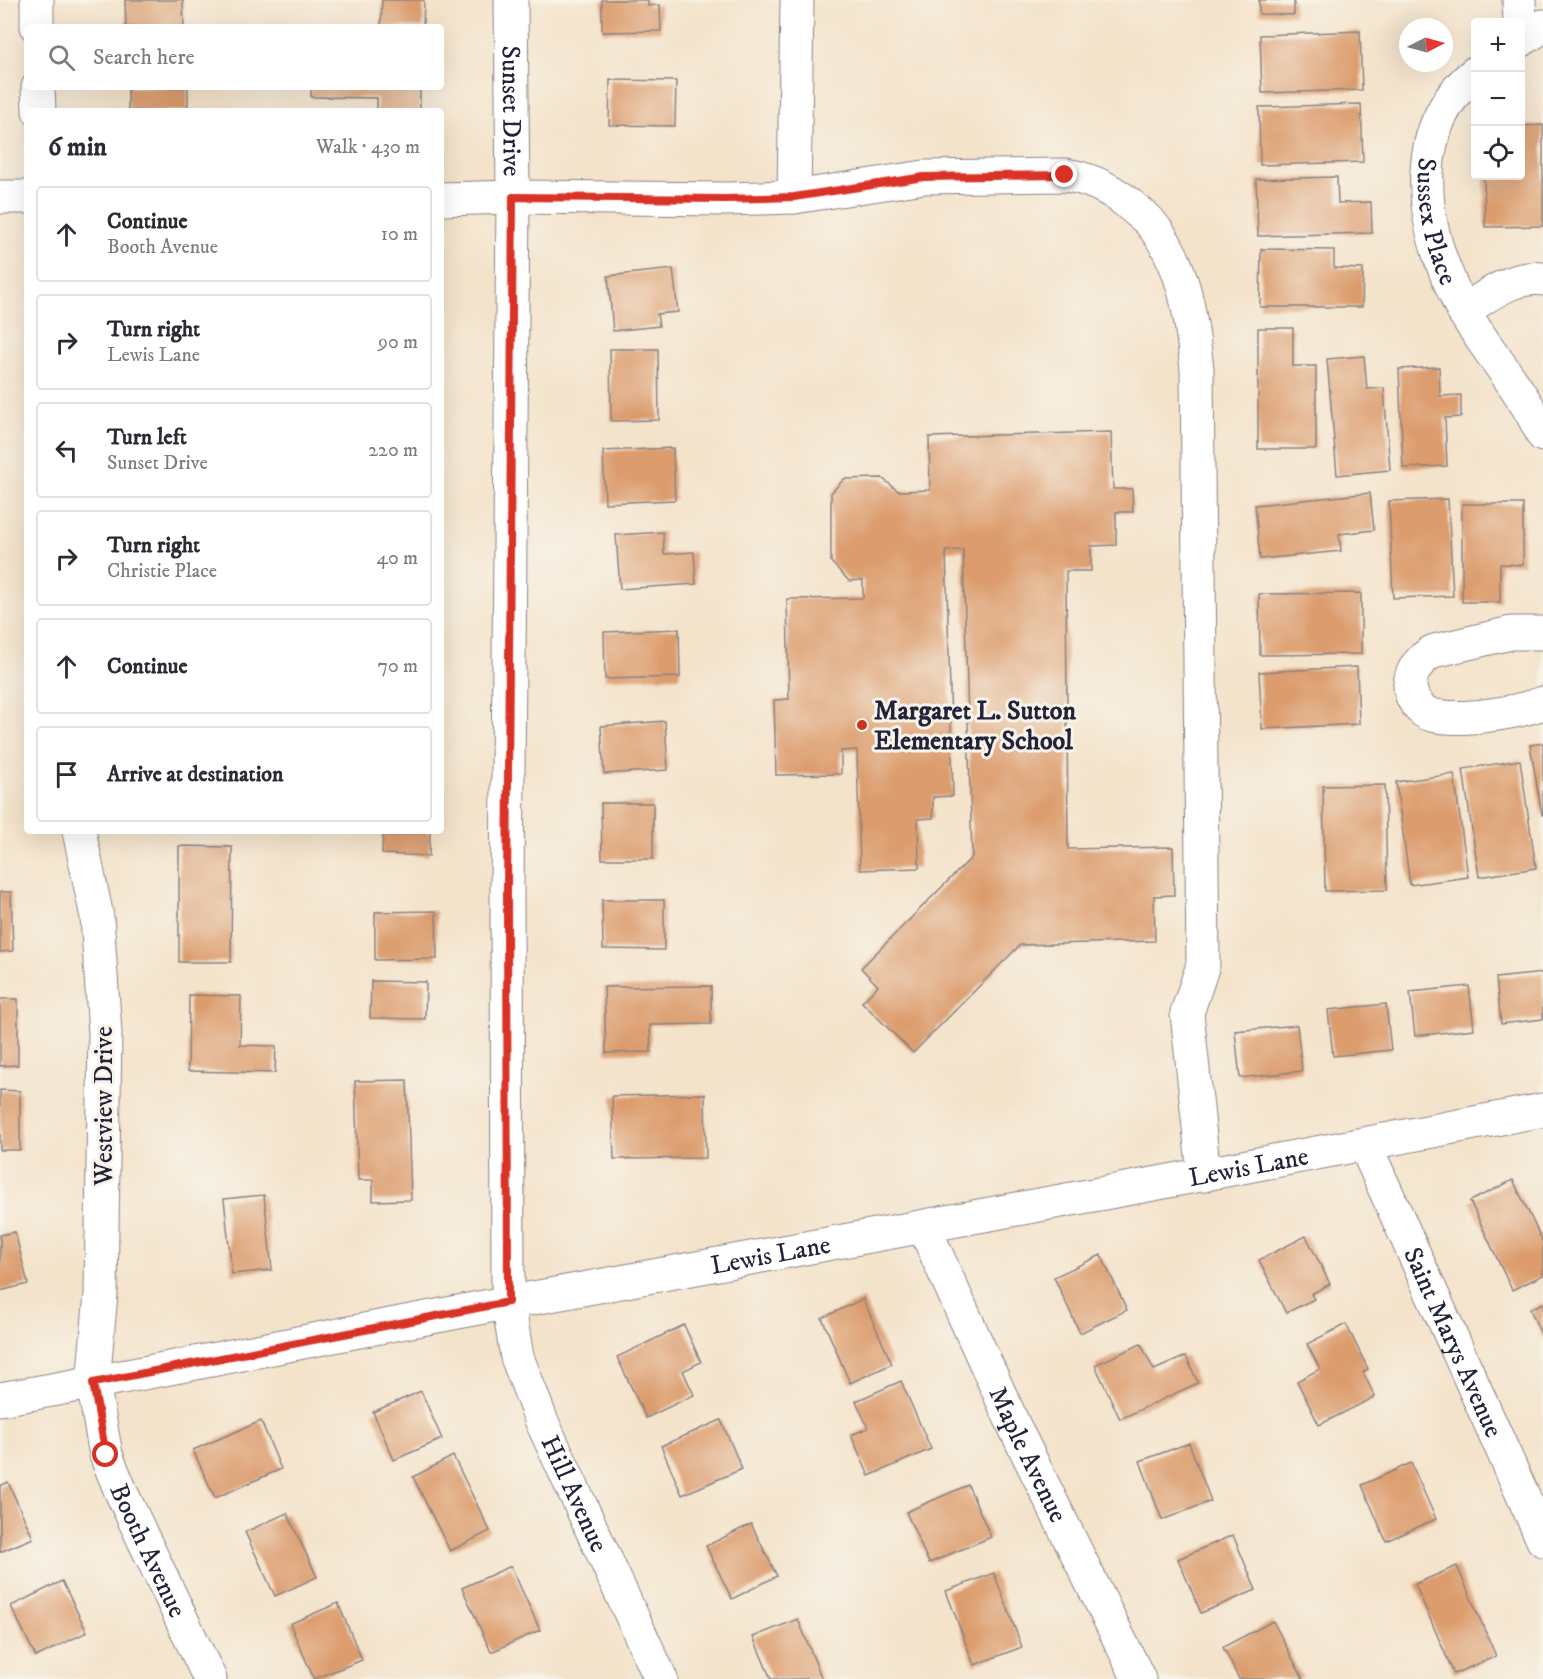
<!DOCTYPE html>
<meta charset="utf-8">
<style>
:root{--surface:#fff;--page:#f2f2f3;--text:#2b2b33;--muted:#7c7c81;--line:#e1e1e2}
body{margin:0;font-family:"IM FELL DW Pica",serif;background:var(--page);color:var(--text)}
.controls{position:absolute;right:18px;top:18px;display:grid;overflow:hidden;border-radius:6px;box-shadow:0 6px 24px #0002}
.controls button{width:54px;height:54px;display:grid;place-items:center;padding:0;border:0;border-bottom:2px solid var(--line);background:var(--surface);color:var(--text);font:30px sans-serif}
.compass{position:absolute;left:1399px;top:18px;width:54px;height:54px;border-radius:50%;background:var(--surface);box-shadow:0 6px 24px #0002;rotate:84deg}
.stop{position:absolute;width:18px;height:18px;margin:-14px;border:4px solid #d93025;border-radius:50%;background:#fff}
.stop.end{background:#d93025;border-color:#fff;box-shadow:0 2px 6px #0008}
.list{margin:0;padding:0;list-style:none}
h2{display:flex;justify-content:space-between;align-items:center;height:78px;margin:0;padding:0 24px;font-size:26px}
h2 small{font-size:20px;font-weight:400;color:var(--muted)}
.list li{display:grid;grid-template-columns:39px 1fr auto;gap:18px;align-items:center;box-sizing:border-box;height:96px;margin:0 12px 12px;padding:0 12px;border:2px solid var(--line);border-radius:6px}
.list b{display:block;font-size:22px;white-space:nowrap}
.list p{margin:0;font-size:20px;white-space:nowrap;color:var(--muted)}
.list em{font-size:20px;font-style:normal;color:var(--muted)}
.icon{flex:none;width:33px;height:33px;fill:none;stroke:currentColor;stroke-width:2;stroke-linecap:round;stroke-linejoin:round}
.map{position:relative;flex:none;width:1543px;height:1679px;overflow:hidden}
.search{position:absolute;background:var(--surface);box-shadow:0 6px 24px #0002;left:24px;top:24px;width:420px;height:66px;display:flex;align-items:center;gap:15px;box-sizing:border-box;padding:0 21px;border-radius:6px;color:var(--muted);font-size:22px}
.panel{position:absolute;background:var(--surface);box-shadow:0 6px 24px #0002;left:24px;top:108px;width:420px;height:726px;border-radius:6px}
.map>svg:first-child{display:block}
.building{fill:#dc9c6d}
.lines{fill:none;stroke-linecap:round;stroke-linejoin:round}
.minor-casing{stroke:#8b8283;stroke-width:35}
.minor{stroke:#fff;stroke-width:33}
.route{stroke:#d93025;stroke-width:8}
.poi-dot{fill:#c8321e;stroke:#f7f3e8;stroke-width:2}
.labels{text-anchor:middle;stroke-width:6;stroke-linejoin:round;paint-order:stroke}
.street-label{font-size:26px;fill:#22223b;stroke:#f7f3e8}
.poi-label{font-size:26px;font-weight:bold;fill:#22223b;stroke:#f7f3e8;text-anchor:start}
</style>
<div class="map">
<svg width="1543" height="1679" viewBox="0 0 1543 1679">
<rect width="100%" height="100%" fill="#f7f3e8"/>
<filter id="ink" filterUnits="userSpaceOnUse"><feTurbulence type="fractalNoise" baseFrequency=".0167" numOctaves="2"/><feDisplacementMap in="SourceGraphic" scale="12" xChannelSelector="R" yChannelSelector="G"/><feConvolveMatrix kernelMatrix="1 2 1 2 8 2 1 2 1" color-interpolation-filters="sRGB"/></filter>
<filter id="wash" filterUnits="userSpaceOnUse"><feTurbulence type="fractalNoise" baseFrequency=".008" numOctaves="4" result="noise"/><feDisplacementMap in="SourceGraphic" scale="24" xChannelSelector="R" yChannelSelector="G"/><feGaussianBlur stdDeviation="1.35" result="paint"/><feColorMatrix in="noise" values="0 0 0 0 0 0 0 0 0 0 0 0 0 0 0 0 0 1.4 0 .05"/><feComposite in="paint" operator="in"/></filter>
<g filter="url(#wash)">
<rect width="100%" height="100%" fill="#f4e3cb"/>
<g id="blocks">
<g class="building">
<path d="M 125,0 L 183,0 L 184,27 L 126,27 Z"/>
<path d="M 382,0 L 424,0 L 423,27 L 381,27 Z"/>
<path d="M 602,0 L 648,0 L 648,6 L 660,5 L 661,31 L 602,32 Z"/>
<path d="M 1259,0 L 1294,0 L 1294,15 L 1259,14 Z"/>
<path d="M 1360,31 L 1362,90 L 1262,93 L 1260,35 Z"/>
<path d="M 610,80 L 676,81 L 675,126 L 609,125 Z"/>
<rect x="128" y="87" width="60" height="24"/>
<path d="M 311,87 L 420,87 L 420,111 L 377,111 L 377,98 L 311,97 Z"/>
<path d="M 1361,104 L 1363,162 L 1260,165 L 1259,107 Z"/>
<path d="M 1543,125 L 1543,226 L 1485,227 L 1484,176 L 1520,176 L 1520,126 Z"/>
<path d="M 1337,177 L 1338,203 L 1371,202 L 1372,233 L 1258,236 L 1256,179 Z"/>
<path d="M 1261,249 L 1334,250 L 1334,268 L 1363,269 L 1362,307 L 1260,307 Z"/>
<path d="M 673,269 L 678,312 L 657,314 L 659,326 L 613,331 L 608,276 Z"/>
<path d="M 1258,328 L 1293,328 L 1293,366 L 1316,366 L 1316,449 L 1258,449 Z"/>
<path d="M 610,349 L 658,349 L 659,420 L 611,421 Z"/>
<path d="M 1364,356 L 1367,389 L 1384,388 L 1390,470 L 1337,475 L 1327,359 Z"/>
<path d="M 1439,367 L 1440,396 L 1461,395 L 1461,417 L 1445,418 L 1447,466 L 1403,468 L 1399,369 Z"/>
<path d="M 1111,432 L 1113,489 L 1132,489 L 1133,512 L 1116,512 L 1116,545 L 1091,546 L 1091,571 L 1066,571 L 1068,849 L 1173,847 L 1174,895 L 1154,896 L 1155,941 L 1020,945 L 913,1053 L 862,1002 L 878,986 L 861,968 L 972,857 L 963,550 L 946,551 L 953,796 L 933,797 L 933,818 L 918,819 L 919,868 L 860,870 L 857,750 L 841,751 L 841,774 L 776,775 L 774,700 L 789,699 L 787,599 L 863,598 L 863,580 L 849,581 L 831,562 L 831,493 L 844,479 L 882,478 L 898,491 L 930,490 L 929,437 Z"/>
<path d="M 673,448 L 675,500 L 605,503 L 603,451 Z"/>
<path d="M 1370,493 L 1374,530 L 1339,534 L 1341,551 L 1260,559 L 1255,505 Z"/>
<path d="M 1448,499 L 1453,596 L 1393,598 L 1389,501 Z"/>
<path d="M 1462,504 L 1523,504 L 1523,565 L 1500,564 L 1500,602 L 1462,602 Z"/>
<path d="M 663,532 L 664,554 L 694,552 L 696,584 L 620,589 L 616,535 Z"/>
<path d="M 1361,593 L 1361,654 L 1260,655 L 1259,594 Z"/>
<path d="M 679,629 L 680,677 L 605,679 L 604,632 Z"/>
<path d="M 1357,667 L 1359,724 L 1262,729 L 1259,672 Z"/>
<path d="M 665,721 L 668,770 L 604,774 L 601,726 Z"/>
<path d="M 1543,743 L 1543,815 L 1542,815 L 1530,745 Z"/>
<path d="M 1520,760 L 1536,868 L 1479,877 L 1463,769 Z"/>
<path d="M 1454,774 L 1468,877 L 1410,885 L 1396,782 Z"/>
<path d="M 1385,785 L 1387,890 L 1325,891 L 1323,786 Z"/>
<path d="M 601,803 L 653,803 L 653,859 L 602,859 Z"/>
<path d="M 383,831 L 430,831 L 429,856 L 382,854 Z"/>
<path d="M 179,846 L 232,847 L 231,962 L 179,962 Z"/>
<path d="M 0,892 L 11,892 L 13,951 L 0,952 Z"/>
<path d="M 602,900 L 664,900 L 664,950 L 603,949 Z"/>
<path d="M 436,911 L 437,959 L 375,960 L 375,912 Z"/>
<path d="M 1543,973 L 1543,1019 L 1501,1024 L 1496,978 Z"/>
<path d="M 371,981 L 426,982 L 425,1019 L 370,1018 Z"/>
<path d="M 711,986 L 711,1024 L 650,1025 L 651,1052 L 606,1053 L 604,987 Z"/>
<path d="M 1469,986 L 1474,1029 L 1415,1036 L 1410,992 Z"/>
<path d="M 189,995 L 241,996 L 240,1045 L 276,1046 L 275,1073 L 188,1071 Z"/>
<path d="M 0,999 L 18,999 L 18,1065 L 0,1066 Z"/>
<path d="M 1386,1004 L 1391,1050 L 1333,1056 L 1328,1010 Z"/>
<path d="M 1297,1025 L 1302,1071 L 1240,1078 L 1235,1031 Z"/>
<path d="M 407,1080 L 411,1200 L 373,1201 L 373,1180 L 358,1180 L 355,1081 Z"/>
<path d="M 0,1090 L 20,1091 L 20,1150 L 0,1150 Z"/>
<path d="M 705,1094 L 706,1158 L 614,1159 L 612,1096 Z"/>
<path d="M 1513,1180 L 1543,1242 L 1543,1275 L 1512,1290 L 1470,1201 Z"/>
<path d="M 264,1195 L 272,1270 L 232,1274 L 224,1199 Z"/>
<path d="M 15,1232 L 28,1284 L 0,1291 L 0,1235 Z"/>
<path d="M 1306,1236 L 1330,1284 L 1311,1294 L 1314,1299 L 1286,1313 L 1259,1260 Z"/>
<path d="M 1101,1255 L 1127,1310 L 1080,1333 L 1054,1277 Z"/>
<path d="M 863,1299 L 892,1364 L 850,1383 L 822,1318 Z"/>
<path d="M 1543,1303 L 1543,1339 L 1530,1309 Z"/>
<path d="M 1346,1324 L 1368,1369 L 1363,1372 L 1375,1397 L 1319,1425 L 1297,1381 L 1320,1369 L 1307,1344 Z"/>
<path d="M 684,1325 L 701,1362 L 683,1371 L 694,1395 L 646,1418 L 617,1357 Z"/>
<path d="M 1141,1344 L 1154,1370 L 1186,1356 L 1198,1383 L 1120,1419 L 1095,1365 Z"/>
<path d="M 901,1381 L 931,1449 L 869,1476 L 851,1435 L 868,1428 L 856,1401 Z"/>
<path d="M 421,1391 L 442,1439 L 394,1460 L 373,1412 Z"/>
<path d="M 721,1420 L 742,1469 L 682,1495 L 661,1446 Z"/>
<path d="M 261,1421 L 281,1469 L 215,1498 L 193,1450 Z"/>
<path d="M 1189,1443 L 1211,1501 L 1162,1520 L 1140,1461 Z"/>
<path d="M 453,1456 L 490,1531 L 450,1551 L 413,1477 Z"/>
<path d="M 1411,1463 L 1436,1519 L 1386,1541 L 1362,1485 Z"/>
<path d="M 8,1482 L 33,1538 L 0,1552 L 0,1486 Z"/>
<path d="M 968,1485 L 991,1537 L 929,1563 L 906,1512 Z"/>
<path d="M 287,1513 L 317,1577 L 275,1596 L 245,1532 Z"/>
<path d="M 751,1524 L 777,1576 L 732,1599 L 706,1546 Z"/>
<path d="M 1233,1535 L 1256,1590 L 1201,1613 L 1178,1559 Z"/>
<path d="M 511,1566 L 540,1630 L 491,1652 L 462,1588 Z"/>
<path d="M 1457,1566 L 1496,1656 L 1454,1674 L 1415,1584 Z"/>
<path d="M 994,1573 L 1022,1647 L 974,1665 L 946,1591 Z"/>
<path d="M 62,1581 L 87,1632 L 36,1657 L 11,1606 Z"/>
<path d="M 338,1603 L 362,1660 L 314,1679 L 290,1624 Z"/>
<path d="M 798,1619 L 822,1679 L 771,1679 L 753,1637 Z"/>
<path d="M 1273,1621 L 1303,1679 L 1239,1679 L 1223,1647 Z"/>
</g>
</g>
</g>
<g filter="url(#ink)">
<use href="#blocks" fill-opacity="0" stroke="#8b8283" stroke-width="1.5"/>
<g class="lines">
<defs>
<g id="minor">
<path d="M 37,0 L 37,27"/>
<path id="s1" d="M 511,0 L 513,197 L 507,891 L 508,1302 L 517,1357 L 542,1422 L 661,1679"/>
<path d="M 1519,0 L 1520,22"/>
<path d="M 1520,41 L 1543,26"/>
<path id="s2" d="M 1476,72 C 1409,126 1420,217 1452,287 C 1456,295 1459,304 1464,312 C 1490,355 1521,388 1543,435"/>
<path d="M 38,87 L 39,111"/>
<path d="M 0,197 L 27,197"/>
<path d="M 794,197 L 797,0"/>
<path d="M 441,199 L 513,197 L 725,199 L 794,197 L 924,177 L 1065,175 C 1089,178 1109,188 1128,203 C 1134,209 1143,215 1149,221 C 1185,262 1191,317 1197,369 L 1203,965 L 1187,1013 L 1204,1175"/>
<path d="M 1463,311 C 1488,296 1512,275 1543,279"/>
<path d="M 1543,633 L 1511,633 L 1434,651 C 1421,658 1412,669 1410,683 C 1409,696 1419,712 1432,715 C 1460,722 1516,713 1543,703"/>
<path id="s3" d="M 79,831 L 97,917 L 105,1033 L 101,1294 L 93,1383 L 106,1455 L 122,1494 L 210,1679"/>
<path id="s4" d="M 1365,1145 L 1543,1540"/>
<path id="s5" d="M 924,1227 L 1016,1430 L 1139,1679"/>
<path id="s6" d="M 0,1399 C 171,1370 341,1333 512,1302 C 855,1238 1200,1177 1543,1110"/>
</g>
</defs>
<use href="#minor" class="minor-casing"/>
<use href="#minor" class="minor"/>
</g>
</g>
<g class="lines" filter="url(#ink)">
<path class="route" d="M 106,1455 L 93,1383 L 508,1302 L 507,891 L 513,197 L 725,199 L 794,197 L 924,177 L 1065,175"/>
</g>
<circle class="poi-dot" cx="862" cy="725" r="6"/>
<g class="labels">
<g class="street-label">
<text dy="9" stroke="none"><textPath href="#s1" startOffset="111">Sunset Drive</textPath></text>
<text dy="9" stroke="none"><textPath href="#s2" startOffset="165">Sussex Place</textPath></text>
<text transform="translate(103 1106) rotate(-90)" y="9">Westview Drive</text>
<text dy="9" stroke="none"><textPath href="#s6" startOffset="1270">Lewis Lane</textPath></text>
<text dy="9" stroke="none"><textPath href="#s6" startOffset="784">Lewis Lane</textPath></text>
<text dy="9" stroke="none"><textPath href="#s4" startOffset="216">Saint Marys Avenue</textPath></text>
<text dy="9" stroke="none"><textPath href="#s5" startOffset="250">Maple Avenue</textPath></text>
<text dy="9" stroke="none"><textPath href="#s1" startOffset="1506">Hill Avenue</textPath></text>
<text dy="9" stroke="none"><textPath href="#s3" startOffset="732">Booth Avenue</textPath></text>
</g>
<g class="poi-label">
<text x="874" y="719">Margaret L. Sutton<tspan x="874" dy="30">Elementary School</tspan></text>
</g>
</g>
</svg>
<div class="controls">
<button>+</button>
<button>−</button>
<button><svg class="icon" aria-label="locate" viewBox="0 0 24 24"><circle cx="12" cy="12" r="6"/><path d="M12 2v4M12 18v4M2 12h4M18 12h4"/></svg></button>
</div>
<svg class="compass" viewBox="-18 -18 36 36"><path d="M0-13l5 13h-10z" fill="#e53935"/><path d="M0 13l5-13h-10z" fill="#7c7c81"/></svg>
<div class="stop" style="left:106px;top:1455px"></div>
<div class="stop end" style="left:1065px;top:175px"></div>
<div class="search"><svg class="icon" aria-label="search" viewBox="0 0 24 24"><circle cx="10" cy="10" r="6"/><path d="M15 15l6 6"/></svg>Search here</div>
<section class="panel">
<h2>6 min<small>Walk · 430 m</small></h2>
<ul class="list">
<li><svg class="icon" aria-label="ahead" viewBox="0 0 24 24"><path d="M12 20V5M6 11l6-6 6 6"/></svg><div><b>Continue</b><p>Booth Avenue</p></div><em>10 m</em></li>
<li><svg class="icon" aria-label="right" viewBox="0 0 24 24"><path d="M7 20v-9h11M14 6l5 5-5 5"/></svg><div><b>Turn right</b><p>Lewis Lane</p></div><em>90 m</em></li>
<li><svg class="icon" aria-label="left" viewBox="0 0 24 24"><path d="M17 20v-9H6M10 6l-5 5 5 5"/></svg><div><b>Turn left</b><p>Sunset Drive</p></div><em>220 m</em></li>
<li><svg class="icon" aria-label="right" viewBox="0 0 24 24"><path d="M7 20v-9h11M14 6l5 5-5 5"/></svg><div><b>Turn right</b><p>Christie Place</p></div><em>40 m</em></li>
<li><svg class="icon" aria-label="ahead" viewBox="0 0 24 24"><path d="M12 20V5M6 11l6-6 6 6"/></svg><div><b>Continue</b></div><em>70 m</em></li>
<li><svg class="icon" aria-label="arrive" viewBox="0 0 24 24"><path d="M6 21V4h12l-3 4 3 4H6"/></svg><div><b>Arrive at destination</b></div></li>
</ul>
</section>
</div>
